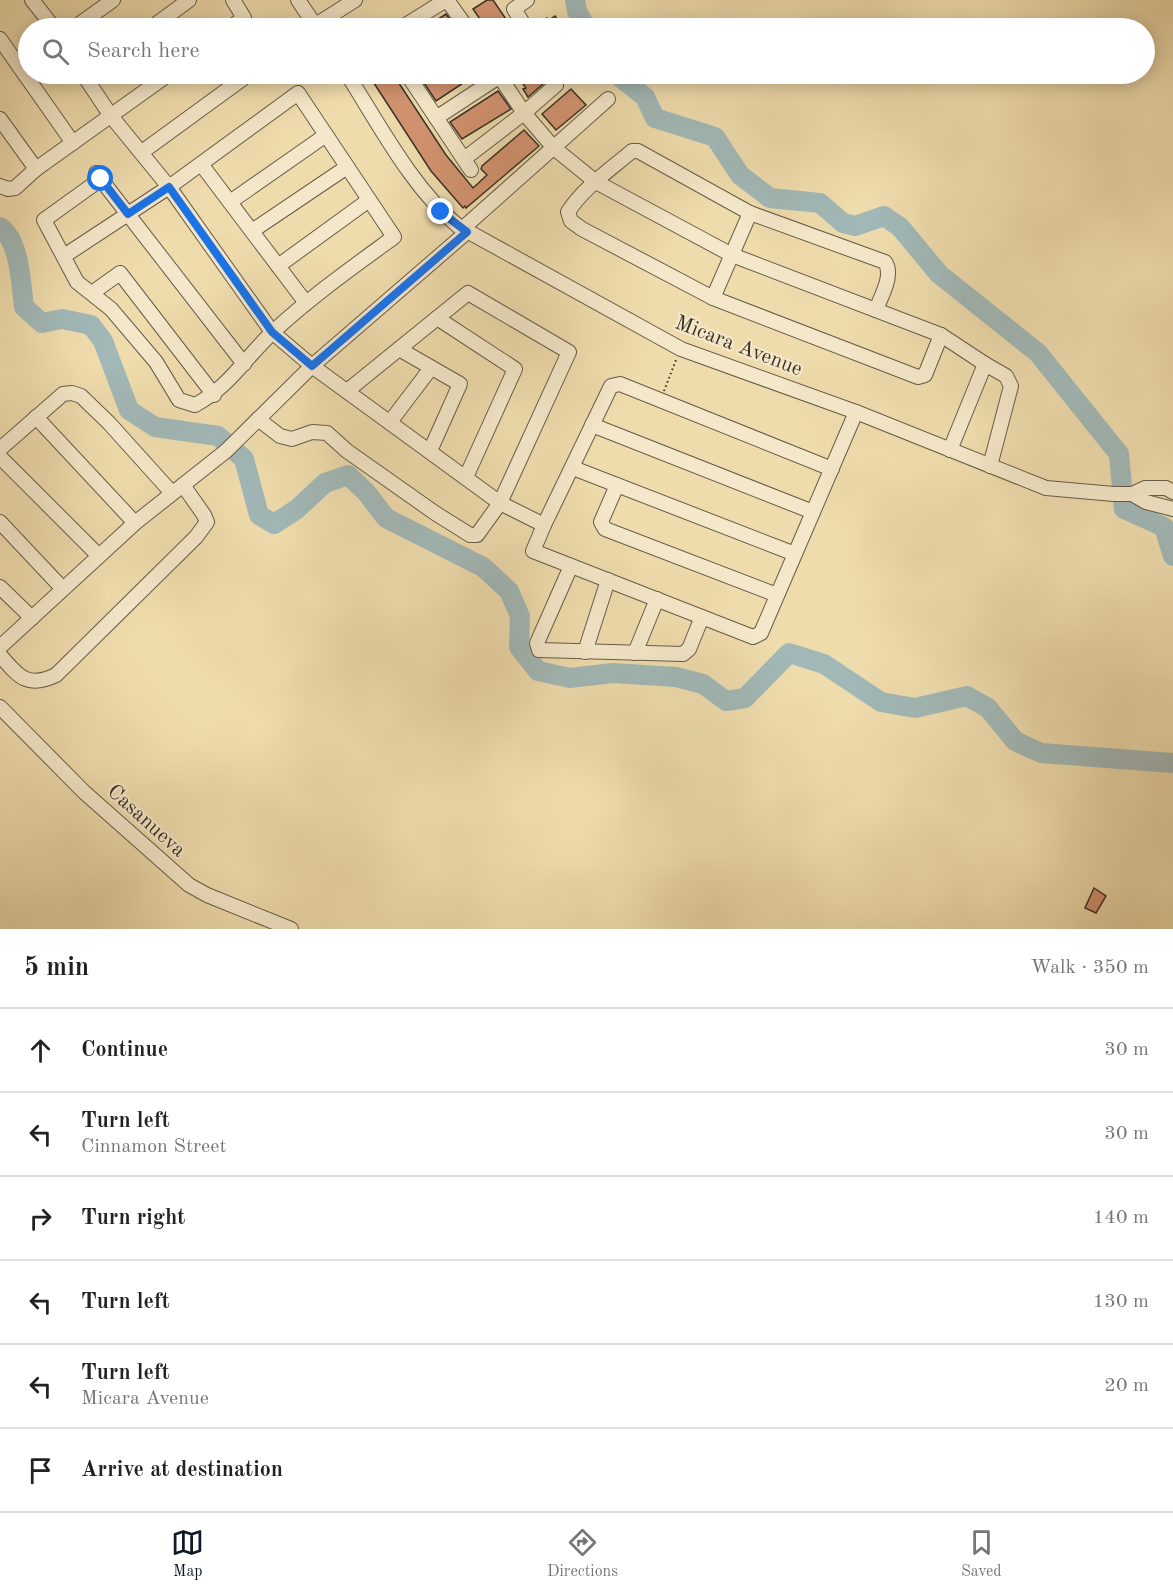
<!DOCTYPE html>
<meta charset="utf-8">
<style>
:root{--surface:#fff;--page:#f6f6f6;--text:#222;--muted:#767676;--line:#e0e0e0;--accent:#111827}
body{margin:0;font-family:"Old Standard TT",serif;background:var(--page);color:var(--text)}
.stop{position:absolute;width:18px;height:18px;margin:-14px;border:4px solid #1a73e8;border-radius:50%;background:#fff}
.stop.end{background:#1a73e8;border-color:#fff;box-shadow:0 2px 6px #0008}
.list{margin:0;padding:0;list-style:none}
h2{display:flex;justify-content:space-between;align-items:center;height:78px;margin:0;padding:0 24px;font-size:26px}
h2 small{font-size:20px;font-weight:400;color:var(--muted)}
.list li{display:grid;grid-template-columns:39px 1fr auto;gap:18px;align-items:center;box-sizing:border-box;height:84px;padding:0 24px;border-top:2px solid var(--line)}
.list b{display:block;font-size:22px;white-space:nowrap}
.list p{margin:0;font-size:20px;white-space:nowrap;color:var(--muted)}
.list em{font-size:20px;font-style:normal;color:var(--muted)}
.icon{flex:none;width:33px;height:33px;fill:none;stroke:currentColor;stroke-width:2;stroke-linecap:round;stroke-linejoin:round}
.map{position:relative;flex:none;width:1173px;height:929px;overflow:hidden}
.search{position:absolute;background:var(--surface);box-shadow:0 3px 15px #0003;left:18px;right:18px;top:18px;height:66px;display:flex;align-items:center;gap:15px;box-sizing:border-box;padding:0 21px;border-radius:33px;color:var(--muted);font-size:22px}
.sheet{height:582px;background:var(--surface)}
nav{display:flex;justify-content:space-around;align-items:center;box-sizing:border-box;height:84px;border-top:2px solid var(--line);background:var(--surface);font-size:16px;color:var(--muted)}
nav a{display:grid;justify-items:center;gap:3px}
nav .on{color:var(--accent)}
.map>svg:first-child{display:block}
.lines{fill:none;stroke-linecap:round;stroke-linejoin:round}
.river{stroke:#a1b8b7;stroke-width:20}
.building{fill:#d39371;stroke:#393026;stroke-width:1.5}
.minor-casing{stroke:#665b48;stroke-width:16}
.path{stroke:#393026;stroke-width:2;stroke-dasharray:1.5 3;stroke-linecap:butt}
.minor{stroke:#f5e8ca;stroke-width:14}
.route{stroke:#1a73e8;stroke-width:8}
.labels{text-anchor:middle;stroke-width:4.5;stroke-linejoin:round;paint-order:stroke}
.street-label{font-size:21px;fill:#393026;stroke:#f5e8ca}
</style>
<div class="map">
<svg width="1173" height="929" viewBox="0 0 1173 929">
<rect width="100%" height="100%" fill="#efdcad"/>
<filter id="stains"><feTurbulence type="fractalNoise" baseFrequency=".00333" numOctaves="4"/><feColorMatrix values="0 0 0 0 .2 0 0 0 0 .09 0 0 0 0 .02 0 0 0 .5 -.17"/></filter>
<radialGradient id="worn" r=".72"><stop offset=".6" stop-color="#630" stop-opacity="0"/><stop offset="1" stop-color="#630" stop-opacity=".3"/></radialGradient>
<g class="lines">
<g class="river">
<path d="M 575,0 L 577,11 L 586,28"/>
<path d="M 616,74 L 645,97 L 655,118 L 715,137 L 740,175 L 770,198 L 820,203 L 843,223 L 855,226 L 884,216 L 900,227 L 939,274 L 1038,353 L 1119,454 L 1124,509 L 1164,527 L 1173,556"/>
<path d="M 0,227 C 20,241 21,284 24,307 L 42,323 L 62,319 L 91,325 L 103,341 L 129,410 L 155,427 L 218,436 L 244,459 L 259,515 L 274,524 L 297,509 L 325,483 L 348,475 L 366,492 L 386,518 L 483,567 L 509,591 L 520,616 L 519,647 L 538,671 L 570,678 L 613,673 L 676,677 L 703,684 L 726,701 L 745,698 L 789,653 L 824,664 L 881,702 L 915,708 L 967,696 L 988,708 L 1015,741 L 1041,753 L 1173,763"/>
</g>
</g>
<g class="building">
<path d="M 487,0 L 493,0 L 508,22 L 505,24 L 509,28 L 486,28 L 473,9 Z"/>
<path d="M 446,14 L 456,28 L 446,28 L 444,25 L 440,28 L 424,28 Z"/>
<path d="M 555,16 L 563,28 L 535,28 L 534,26 L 547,18 L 549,20 Z"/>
<path d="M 368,74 L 393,74 L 446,155 L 473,188 L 487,175 L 481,169 L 482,166 L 524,130 L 539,146 L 466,208 L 465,206 L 463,208 L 431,171 Z"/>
<path d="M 437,74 L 477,74 L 436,101 L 424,83 Z"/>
<path d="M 516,74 L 540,74 L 544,80 L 542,82 L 543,84 L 528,97 L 523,89 L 526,88 Z"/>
<path d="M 571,89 L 586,105 L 556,130 L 542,114 Z"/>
<path d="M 498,91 L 511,109 L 462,139 L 450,122 Z"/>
<path d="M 1094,888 L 1106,896 L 1096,913 L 1085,908 Z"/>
</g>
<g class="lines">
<defs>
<g id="minor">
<path d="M 32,0 L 54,28"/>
<path d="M 298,0 L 317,28"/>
<path d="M 447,0 L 467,28"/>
<path d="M 74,28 L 113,0"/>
<path d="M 151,28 L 189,0"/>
<path d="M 230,28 L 244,18 L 233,0"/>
<path d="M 311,28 L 355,0"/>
<path d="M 401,28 L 446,0"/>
<path d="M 526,28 L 514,9 L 527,0"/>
<path d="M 0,39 L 73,143"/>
<path d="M 83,74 L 111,116 L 169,187 L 272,332 L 312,366 L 500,503 L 544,525"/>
<path d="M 347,74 C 379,124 412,188 458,226 L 681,349 L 856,412 L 1046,488 L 1114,494 L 1132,494 L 1145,488 L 1166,488 L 1173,492"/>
<path d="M 407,74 L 471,170"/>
<path d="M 498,74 L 524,113 L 554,148 L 596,182 L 732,255 L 941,335 L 985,364 L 950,450"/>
<path d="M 436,118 L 500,76"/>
<path d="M 0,119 L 36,169"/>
<path d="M 142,152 L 249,74"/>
<path d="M 464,159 L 524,113 L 556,85 L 553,74"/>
<path d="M 201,164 L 306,303"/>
<path d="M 96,173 L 244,364"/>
<path d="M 0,186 L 8,189 L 15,188 L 36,169 L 169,74"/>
<path d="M 230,202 L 326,135"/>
<path d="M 462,229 L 608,99"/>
<path d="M 252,231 L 347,167"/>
<path d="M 64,256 L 169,187 L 298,93 L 394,237 C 353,267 312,296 275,330 C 246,356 231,386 195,405 L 179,400 L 156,362 L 111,309 L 77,282 L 44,220 L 101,179"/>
<path d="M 278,266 L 369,200"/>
<path d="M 92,293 L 120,273 L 214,395"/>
<path d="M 713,298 L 750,213"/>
<path d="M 876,310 C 881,296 894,275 885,262 L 750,213 L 638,151 L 632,151 C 611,169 583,188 568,212 L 571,221 L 582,229 L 713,298 L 918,377 L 925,375 L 941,335"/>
<path d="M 437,318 L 515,369 L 466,477"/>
<path d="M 399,349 L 460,384 L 430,451"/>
<path d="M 985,364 L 1006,376 L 1011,386 L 990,466"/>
<path d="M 36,417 L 135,523"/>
<path d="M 258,419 L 280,436 L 292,439 L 312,432 L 327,433 L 347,451 L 435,513 L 470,535 L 477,535 L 500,503 L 569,352 L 468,293 L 347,391"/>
<path d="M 390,422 L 431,368"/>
<path d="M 592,425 L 813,512"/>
<path d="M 0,449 L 63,394 L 72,393 L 81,396 L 109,423 L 172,493"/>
<path d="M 0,457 L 99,556"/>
<path d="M 573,468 L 795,554"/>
<path d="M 832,469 L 620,384 L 611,386 L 544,525 L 533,551 L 753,637 L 761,633 C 793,559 824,486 856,412"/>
<path d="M 617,485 L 601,522 L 605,529 L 777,595"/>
<path d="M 1132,494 L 1146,502 L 1173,509"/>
<path d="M 0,522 L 63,589"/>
<path d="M 571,566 L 537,643 L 539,650 L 683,654 L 689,649 L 702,617"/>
<path d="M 0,587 L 32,618"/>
<path d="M 0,647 L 135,523 L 226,451 L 312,366 L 467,232"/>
<path d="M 585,652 L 608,580"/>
<path d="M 635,653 L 657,599"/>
<path d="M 0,655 C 18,676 27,689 56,675 L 196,537 L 207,522 L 204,515 L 183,485"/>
<path d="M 0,707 L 84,792 L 189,885 L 207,895 L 291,929"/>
</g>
</defs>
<use href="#minor" class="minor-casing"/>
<path class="path" d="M 664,391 L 676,360"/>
<use href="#minor" class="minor"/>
</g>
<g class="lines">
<path class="route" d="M 101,179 L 128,214 L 169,187 L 272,332 L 312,366 L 467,232 L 441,212"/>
</g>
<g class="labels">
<g class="street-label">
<text transform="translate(739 345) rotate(21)" y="7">Micara Avenue</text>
<text transform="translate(147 820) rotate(42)" y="7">Casanueva</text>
</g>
</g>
<rect width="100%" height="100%" filter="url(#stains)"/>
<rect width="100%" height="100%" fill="url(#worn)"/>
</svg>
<div class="stop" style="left:101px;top:179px"></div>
<div class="stop end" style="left:441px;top:212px"></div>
<div class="search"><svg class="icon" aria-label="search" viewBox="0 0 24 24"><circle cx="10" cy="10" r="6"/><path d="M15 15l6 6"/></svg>Search here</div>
</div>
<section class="sheet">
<h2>5 min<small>Walk · 350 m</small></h2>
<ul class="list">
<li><svg class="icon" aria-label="ahead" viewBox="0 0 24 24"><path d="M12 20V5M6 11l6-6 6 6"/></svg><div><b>Continue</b></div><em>30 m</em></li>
<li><svg class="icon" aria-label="left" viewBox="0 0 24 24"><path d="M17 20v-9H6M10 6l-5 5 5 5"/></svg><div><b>Turn left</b><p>Cinnamon Street</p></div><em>30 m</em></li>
<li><svg class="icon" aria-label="right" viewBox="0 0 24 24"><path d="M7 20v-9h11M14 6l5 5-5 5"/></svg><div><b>Turn right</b></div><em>140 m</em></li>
<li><svg class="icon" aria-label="left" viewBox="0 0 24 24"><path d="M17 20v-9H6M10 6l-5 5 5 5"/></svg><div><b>Turn left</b></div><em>130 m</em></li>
<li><svg class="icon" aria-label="left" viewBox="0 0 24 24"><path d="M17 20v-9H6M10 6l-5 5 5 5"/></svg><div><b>Turn left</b><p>Micara Avenue</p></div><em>20 m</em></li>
<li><svg class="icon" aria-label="arrive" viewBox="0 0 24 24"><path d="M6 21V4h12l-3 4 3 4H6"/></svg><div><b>Arrive at destination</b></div></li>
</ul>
</section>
<nav>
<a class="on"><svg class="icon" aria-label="map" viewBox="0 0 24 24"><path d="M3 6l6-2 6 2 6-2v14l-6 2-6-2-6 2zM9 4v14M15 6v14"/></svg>Map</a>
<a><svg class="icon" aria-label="directions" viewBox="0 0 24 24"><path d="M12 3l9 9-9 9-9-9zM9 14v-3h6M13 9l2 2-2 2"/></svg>Directions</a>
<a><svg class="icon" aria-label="saved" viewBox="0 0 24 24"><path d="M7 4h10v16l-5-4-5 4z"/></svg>Saved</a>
</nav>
